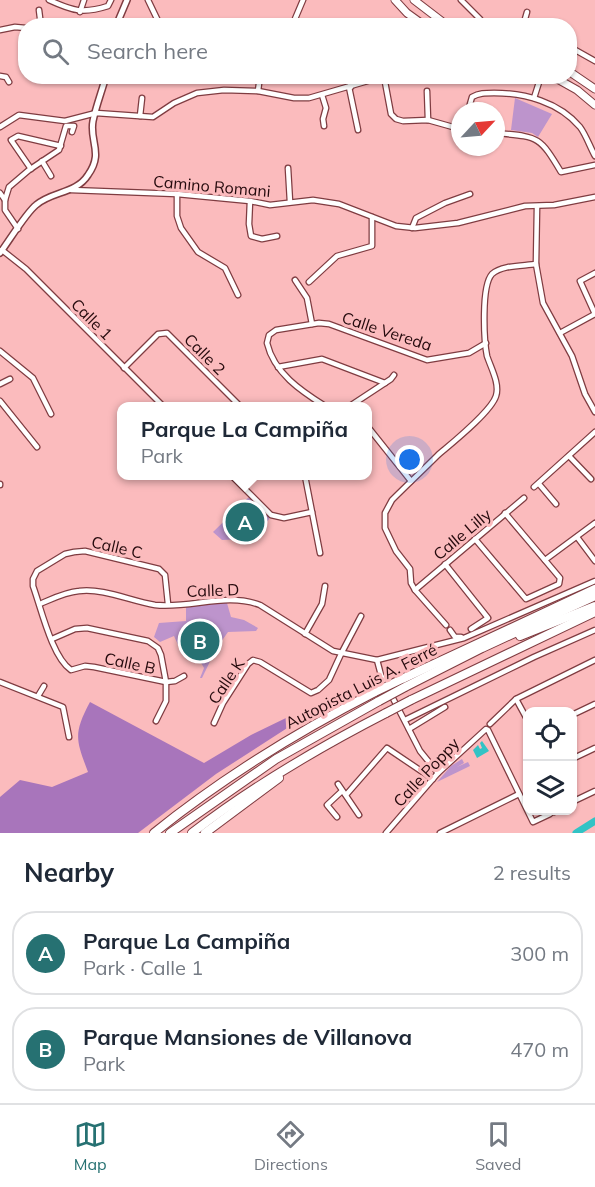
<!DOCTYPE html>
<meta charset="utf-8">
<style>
:root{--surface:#fff;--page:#f2f2f3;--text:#1f2937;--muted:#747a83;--line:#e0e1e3;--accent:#267172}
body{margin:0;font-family:Mulish,sans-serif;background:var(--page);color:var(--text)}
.controls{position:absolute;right:18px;bottom:18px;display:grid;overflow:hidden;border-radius:12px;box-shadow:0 2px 4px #0004}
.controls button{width:54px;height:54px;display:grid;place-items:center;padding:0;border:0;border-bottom:2px solid var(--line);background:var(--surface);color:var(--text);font:30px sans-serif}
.compass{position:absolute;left:451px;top:102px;width:54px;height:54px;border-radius:50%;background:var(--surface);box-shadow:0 2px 4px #0004;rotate:64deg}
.you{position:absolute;left:410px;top:460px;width:21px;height:21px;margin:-15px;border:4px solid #fff;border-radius:50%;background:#1a73e8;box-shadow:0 0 0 9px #1a73e833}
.badge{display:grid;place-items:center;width:39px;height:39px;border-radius:50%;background:var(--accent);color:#fff;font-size:20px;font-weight:700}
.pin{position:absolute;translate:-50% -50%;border:3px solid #fff;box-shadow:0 2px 6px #0006}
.popup{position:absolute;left:117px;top:402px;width:255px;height:78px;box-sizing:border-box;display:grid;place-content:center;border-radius:12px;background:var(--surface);filter:drop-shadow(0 2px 4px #0005);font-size:20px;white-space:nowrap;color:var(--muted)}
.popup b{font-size:22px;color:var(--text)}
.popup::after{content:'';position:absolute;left:50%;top:100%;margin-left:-12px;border:12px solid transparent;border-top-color:var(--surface)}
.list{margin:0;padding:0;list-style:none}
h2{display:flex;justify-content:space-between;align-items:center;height:78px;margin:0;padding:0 24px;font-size:26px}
h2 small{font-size:20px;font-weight:400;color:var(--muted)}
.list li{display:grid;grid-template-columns:39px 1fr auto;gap:18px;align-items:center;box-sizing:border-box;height:84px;margin:0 12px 12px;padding:0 12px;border:2px solid var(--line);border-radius:24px}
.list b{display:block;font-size:22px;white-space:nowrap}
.list p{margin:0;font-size:20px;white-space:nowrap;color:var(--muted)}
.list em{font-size:20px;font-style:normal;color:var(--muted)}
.icon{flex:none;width:33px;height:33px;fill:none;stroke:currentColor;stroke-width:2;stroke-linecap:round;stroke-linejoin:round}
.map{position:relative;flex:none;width:595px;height:833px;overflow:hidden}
.search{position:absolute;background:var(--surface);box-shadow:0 2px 4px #0004;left:18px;right:18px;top:18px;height:66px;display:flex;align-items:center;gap:15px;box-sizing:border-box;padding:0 21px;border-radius:24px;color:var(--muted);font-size:22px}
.sheet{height:270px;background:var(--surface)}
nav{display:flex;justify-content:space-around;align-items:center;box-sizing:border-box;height:84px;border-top:2px solid var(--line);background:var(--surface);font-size:16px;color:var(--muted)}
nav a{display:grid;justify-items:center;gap:3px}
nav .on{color:var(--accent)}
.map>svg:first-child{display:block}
.green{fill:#bd94cc}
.forest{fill:#a875bb}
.water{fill:#32c3c5}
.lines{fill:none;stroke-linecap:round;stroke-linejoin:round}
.river{stroke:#32c3c5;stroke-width:7}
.minor-casing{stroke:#7f3c41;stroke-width:7}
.tertiary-casing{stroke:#7f3c41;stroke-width:8}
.primary-casing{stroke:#7f3c41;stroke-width:9}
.motorway-casing{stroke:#7f3c41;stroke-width:10}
.minor{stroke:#fff;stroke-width:4.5}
.tertiary{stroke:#fff;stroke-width:5}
.primary{stroke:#fff;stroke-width:7}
.motorway{stroke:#fff;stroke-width:8}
.motorway-bridge-casing{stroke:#7f3c41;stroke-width:10;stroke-linecap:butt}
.motorway-bridge{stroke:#fff;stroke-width:8}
.labels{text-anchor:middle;stroke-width:6;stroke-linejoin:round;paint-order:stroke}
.street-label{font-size:16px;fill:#24090c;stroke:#fbbbbd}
</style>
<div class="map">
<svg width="595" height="833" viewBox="0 0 595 833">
<rect width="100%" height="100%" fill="#fbbbbd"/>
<g class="green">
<path d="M 515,98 L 552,114 L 538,137 L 532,133 L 511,130 Z"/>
<path d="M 250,496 L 271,516 C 255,540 248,538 222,540 L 213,532 Z"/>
<path d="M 227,603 L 231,617 L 244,620 L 258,628 L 256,631 L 228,632 L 216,649 L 202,678 L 200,678 L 204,668 C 198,656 191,651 179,647 L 174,636 L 160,642 L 154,637 L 159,623 L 186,621 L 186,605 Z"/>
<path d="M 462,759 L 464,763 L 457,767 L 468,762 L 470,766 L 437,782 L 451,766 Z"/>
</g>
<path class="forest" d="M 90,702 L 204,763 L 251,735 L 288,717 L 295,723 L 216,774 L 138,833 L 0,833 L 0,797 L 20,780 L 52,787 L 88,772 C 76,740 73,734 90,702 Z"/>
<path class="water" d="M 482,741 L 489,751 L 477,758 L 473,750 L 478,745 L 480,749 L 482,748 L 480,743 Z"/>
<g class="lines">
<path class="river" d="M 576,833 L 595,821"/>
<defs>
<g id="minor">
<path d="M 49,0 C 73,11 83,14 108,6 L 111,0"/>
<path d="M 148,0 L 160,25"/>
<path d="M 461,0 L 480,19"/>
<path d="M 39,10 L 41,26"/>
<path d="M 80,12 L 84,0"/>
<path d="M 292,26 L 303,0"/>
<path d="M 523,26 L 527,12"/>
<path d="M 0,30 L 15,27 L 26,28"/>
<path d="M 570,47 L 595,61"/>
<path d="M 0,76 L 6,77 L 9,82"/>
<path d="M 349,76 L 351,87"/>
<path d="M 385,82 L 391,114 L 396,119 L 403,121 L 428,120 L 460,129"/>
<path d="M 349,87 L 358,130"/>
<path d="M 258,91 L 260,76"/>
<path d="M 427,91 L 428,120"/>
<path d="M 322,95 L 326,108 L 323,119 L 324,126"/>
<path d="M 534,98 L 541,76"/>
<path d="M 468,111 L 472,97 C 479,93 485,93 494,93 C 525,93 559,102 580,127 C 586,135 590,147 595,156"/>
<path d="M 140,116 L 142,98"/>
<path d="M 0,127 L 19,115 L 65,121 L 96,113 L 153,117 L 174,103 L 197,93 L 224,90 L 258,91 L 294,98 L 309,98 L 385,76"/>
<path d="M 496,133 C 538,137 539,135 561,172 L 595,165"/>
<path d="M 42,161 L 51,176"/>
<path d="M 288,168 L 290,202"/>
<path d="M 31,169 L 11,140 L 18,136 L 61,146"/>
<path d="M 71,190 L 177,194 L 250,201 L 270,205 L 313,200 L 339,204 L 396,226 L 415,228 L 458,223 L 525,206 L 554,205 L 595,197"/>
<path d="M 0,193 L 5,200 L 5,210 L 18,229"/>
<path d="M 177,194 L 177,216 L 181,228 L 198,252 L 225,268 L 238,295"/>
<path d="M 5,200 L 9,187 L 29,170 L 59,150 L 66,126 L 74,126 L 72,132"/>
<path d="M 250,201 L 249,224 L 251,236 L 262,239 L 277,236"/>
<path d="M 537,207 L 536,264 L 543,303 L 572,356 L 585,394 L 595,412"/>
<path d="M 412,228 L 416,218 L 445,203 L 470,194"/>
<path d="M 2,250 L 26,269 L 163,406"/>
<path d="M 595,273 L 580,281 L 595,314"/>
<path d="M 295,280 L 307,298 L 312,324"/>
<path d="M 309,282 L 337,256 L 372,246 L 372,217"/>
<path d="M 560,333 L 595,314"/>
<path d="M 0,351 L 33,378 L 51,414"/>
<path d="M 278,367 L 322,359 L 385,383"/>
<path d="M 124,368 L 158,334 L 167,333 L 240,406"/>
<path d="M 0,384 L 10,379"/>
<path d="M 0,401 L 37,447"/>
<path d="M 325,406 C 301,391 274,373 267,343 L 269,335 L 276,330 L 319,323 L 329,324 L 427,360 L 469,353 L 486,343"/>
<path d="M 350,406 L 391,379 L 394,375"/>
<path d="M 368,427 L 411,481"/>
<path d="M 569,456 L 591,479"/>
<path d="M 232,476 L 271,515 L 284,518 L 312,512"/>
<path d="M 305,476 L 320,553"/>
<path d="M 0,484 L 0,485"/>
<path d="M 539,484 L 556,504"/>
<path d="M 534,487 L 595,432"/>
<path d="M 577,537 L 595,561"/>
<path d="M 475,539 L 526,599 L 559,584 L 560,578 L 505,513"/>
<path d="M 545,560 L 595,523"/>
<path d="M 445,564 L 488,618 L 471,629"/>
<path d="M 415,590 L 524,498"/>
<path d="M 40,604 C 52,599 65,592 79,591 C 104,588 130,601 155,605 C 191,609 226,592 260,605 L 333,651 L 377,660 L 464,638 L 595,581"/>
<path d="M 168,604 L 165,575 L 159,569 L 85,551 L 74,552 L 65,554 L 37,571 L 33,579 L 33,586 C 41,608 52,657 71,670 L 85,666 L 94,667 L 166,682 L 175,681 L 184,676"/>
<path d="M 446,625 L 415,590 L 411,583 L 410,569 L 396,551 L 385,528 L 385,513 L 392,500 C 407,485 423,470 438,455 C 452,443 491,412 496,396 C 500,384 491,368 487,356 C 484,341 481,286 492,274 C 502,265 523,266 536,264"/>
<path d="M 450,630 L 455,637 L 461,637"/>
<path d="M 305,634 L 322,604 L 325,586"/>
<path d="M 52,639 L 75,629 L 87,628 L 148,641 L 158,648 L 161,655 L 166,682 L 166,701 L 156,721"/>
<path d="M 377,660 L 381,675 L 420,751 L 438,773"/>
<path d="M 0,682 L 63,707 L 69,737"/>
<path d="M 38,696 L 44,686"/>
<path d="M 516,699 L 528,721"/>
<path d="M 572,715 L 595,704"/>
<path d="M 405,720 L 534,657 L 595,630"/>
<path d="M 214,723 L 223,703 L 248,664 L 253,660 L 260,662 L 311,693 L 318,690 L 329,680 L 341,654 L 361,616"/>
<path d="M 490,724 L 516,699 L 595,660"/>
<path d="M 409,729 L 445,707"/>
<path d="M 572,759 L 595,748"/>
<path d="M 338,784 L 359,815"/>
<path d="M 346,795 L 387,748 L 433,779"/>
<path d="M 572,802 L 595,791"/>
<path d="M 554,812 L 556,810"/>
<path d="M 337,817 L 327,805 L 342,791"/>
<path d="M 386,833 L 438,773 L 486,729 L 488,730 L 533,822 L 550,814"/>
<path d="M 440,833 L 519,794"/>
</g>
<g id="tertiary">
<path d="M 116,26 L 127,0"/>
<path d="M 0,253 C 9,241 26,213 36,205 C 52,191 76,194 88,175 C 104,153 89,141 93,121 C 96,106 102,91 106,76"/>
</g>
<g id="primary">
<path d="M 395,0 L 407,13 L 425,26"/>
<path d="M 414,0 L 448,26"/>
<path d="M 570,72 L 595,89"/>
<path d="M 552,76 L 577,90 L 595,105"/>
</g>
<g id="motorway">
<path d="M 520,636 L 595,606"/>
<path d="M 402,679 L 595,589"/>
<path d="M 405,687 L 482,648 L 595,596"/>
<path d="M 411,700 L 595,612"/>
<path d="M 154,833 C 222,778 297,732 375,692"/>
<path d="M 170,833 L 276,759 L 379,701"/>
<path d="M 192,833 C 253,786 318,748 386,713"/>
<path d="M 205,833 L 279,778"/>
</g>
</defs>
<use href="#minor" class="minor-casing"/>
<use href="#tertiary" class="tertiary-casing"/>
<use href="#primary" class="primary-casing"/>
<use href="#motorway" class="motorway-casing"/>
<use href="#minor" class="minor"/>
<use href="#tertiary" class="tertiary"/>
<use href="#primary" class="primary"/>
<use href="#motorway" class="motorway"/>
<defs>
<g id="motorway-bridge">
<path d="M 375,692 L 402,679"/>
<path d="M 379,701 L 405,687"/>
<path d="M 386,713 L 411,700"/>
</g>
</defs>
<use href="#motorway-bridge" class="motorway-bridge-casing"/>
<use href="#motorway-bridge" class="motorway-bridge"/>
</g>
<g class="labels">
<g class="street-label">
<text transform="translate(212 186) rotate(5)" y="6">Camino Romani</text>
<text transform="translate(92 319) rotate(45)" y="6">Calle 1</text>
<text transform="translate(387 331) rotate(18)" y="6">Calle Vereda</text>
<text transform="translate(205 354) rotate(45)" y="6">Calle 2</text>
<text transform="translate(462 534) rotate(-40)" y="6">Calle Lilly</text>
<text transform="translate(117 547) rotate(13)" y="6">Calle C</text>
<text transform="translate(213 590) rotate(-2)" y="6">Calle D</text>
<text transform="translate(130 663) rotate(12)" y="6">Calle B</text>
<text transform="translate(226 681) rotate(-56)" y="6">Calle K</text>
<text transform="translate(361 686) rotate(-27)" y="6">Autopista Luis A. Ferré</text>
<text transform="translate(426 772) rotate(-47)" y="6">Calle Poppy</text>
</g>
</g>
</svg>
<div class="controls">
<button><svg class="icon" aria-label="locate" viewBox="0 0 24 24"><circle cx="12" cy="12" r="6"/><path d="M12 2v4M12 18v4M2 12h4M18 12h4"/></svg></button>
<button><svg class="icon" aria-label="layers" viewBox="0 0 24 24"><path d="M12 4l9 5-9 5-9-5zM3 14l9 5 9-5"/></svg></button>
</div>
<svg class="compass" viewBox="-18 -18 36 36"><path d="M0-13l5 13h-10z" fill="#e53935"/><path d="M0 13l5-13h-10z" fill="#747a83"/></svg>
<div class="you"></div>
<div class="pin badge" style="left:245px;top:522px">A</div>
<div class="popup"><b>Parque La Campiña</b>Park</div>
<div class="pin badge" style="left:200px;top:641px">B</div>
<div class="search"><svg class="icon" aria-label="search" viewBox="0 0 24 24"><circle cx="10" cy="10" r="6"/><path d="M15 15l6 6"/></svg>Search here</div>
</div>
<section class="sheet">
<h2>Nearby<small>2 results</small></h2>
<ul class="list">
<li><span class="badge">A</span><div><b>Parque La Campiña</b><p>Park · Calle 1</p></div><em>300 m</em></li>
<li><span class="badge">B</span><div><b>Parque Mansiones de Villanova</b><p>Park</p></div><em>470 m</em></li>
</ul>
</section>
<nav>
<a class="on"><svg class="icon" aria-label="map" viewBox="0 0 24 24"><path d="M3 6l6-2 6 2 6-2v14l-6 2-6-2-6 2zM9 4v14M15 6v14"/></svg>Map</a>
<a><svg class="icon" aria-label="directions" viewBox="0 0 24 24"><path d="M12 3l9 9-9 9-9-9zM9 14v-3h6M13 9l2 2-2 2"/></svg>Directions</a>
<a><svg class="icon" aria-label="saved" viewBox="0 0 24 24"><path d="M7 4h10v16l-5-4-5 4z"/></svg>Saved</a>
</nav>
